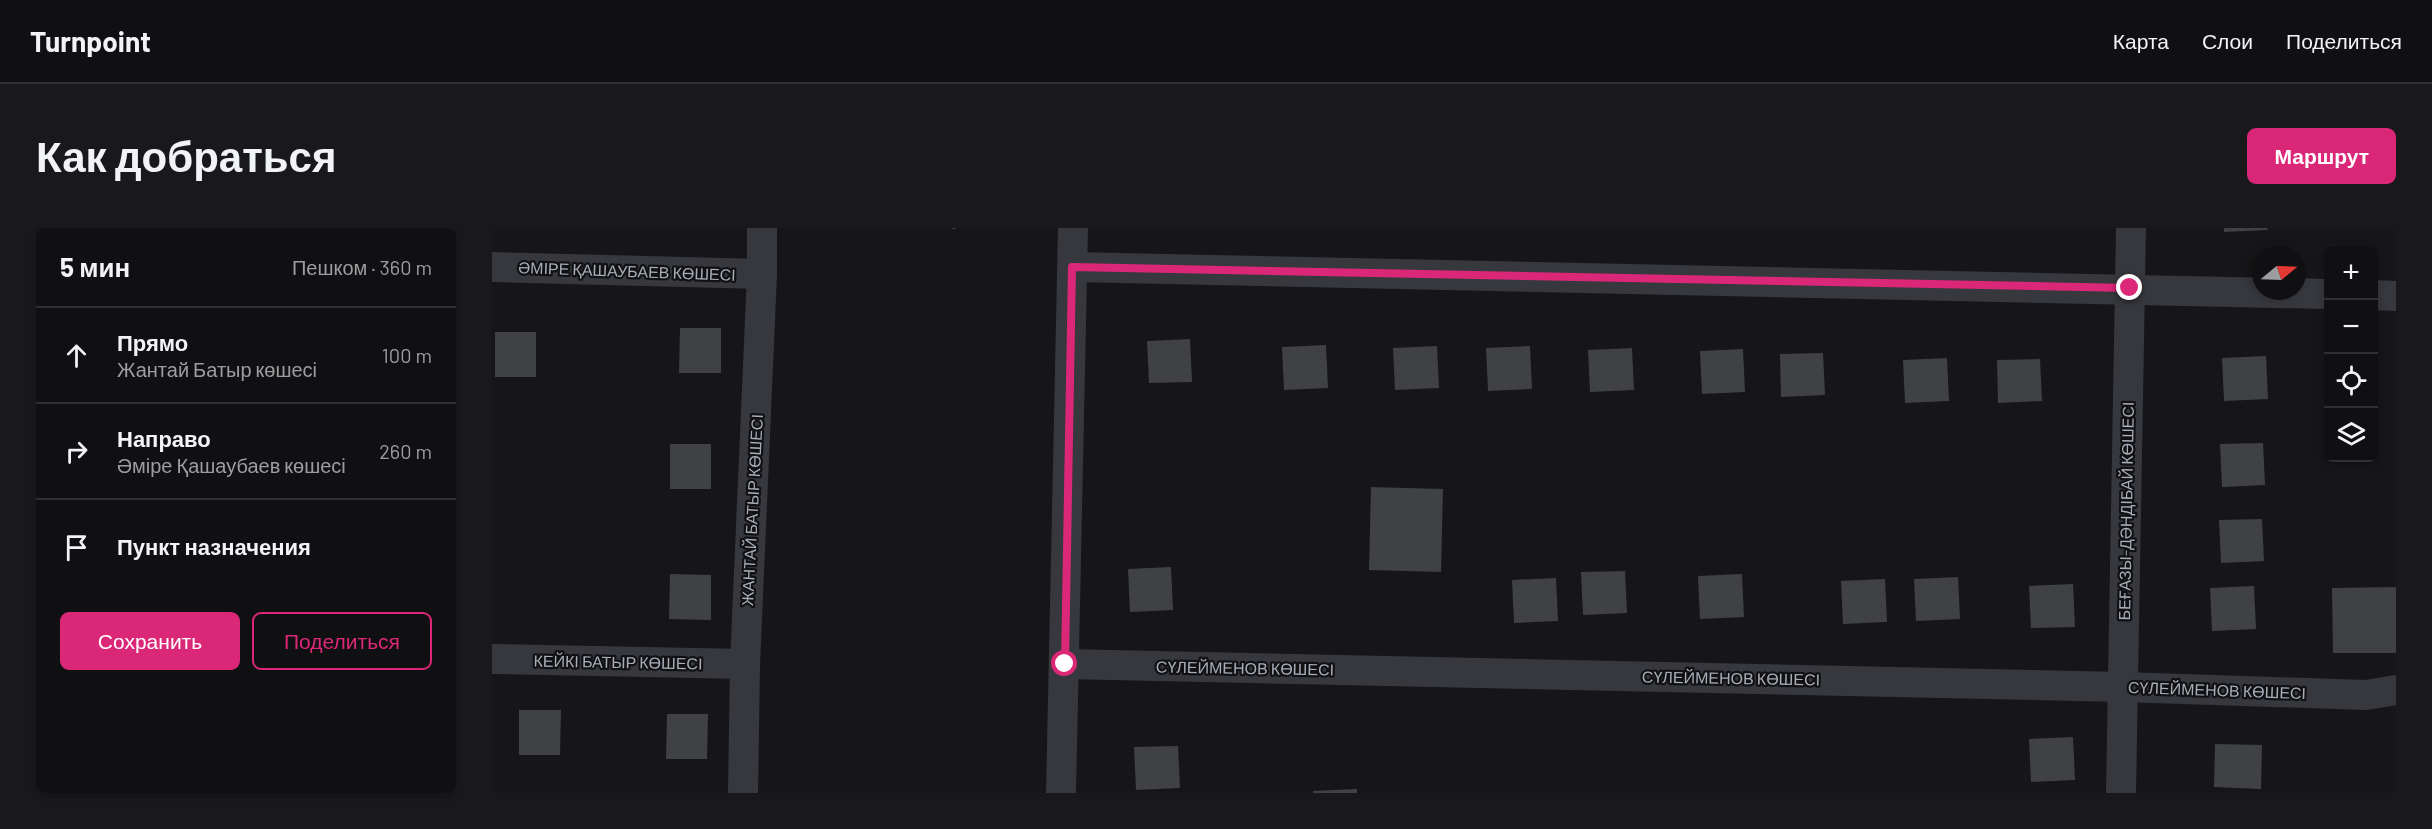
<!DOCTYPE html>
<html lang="ru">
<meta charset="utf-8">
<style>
:root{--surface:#101012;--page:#19191b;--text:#f1f3f6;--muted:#9c9d9f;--line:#303032;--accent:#db2777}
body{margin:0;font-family:Barlow,sans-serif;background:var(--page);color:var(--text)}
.controls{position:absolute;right:18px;top:18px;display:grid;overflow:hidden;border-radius:9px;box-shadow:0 3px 9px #0003}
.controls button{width:54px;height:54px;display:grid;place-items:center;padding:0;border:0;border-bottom:2px solid var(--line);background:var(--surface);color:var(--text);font:30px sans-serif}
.compass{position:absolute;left:1760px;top:18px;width:54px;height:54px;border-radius:50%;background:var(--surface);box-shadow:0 3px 9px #0003;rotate:71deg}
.stop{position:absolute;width:18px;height:18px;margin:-14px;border:4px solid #db2777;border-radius:50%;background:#fff}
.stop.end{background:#db2777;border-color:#fff;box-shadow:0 2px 6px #0008}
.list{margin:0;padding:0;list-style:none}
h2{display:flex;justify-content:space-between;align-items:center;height:78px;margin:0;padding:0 24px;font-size:26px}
h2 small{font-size:20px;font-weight:400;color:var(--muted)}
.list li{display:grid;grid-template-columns:39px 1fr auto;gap:18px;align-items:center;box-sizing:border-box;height:96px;padding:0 24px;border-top:2px solid var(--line)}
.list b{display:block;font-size:22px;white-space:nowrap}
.list p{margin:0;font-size:20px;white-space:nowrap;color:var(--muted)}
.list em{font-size:20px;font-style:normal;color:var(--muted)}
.actions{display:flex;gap:12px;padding:18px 24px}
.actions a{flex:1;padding:14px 0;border:2px solid var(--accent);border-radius:9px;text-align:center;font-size:21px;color:var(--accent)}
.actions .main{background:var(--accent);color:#fff}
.icon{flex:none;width:33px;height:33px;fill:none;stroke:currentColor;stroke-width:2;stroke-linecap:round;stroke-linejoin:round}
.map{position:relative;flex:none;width:1904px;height:565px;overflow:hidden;border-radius:9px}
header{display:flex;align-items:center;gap:36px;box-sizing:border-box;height:84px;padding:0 30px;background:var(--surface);border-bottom:2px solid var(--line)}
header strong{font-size:28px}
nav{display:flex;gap:33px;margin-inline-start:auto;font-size:21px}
.intro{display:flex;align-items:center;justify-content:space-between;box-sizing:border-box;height:144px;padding:0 36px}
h1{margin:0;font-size:42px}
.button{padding:15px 27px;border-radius:9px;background:var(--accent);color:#fff;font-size:21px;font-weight:700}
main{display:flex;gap:36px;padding:0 36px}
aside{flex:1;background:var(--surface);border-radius:9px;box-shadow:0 3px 9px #0003}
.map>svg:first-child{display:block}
.building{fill:#404145}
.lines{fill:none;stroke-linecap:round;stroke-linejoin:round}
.path{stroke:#3d3f44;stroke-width:4;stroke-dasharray:3 4.5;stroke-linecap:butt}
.minor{stroke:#37383d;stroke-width:30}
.route{stroke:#db2777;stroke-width:8}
.labels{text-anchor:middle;stroke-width:4.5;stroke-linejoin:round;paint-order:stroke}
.street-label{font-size:16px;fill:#a8adb8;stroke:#111113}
</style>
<header>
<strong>Turnpoint</strong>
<nav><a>Карта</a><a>Слои</a><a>Поделиться</a></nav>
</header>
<div class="intro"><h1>Как добраться</h1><a class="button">Маршрут</a></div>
<main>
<aside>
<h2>5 мин<small>Пешком · 360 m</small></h2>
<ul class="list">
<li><svg class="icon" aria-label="ahead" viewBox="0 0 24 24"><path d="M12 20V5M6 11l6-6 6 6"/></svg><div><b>Прямо</b><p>Жантай Батыр көшесі</p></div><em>100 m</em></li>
<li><svg class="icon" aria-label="right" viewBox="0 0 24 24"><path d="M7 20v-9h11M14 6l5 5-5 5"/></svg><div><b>Направо</b><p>Әміре Қашаубаев көшесі</p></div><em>260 m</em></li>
<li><svg class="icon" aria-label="arrive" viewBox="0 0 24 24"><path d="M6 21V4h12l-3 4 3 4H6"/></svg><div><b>Пункт назначения</b></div></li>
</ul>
<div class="actions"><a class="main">Сохранить</a><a>Поделиться</a></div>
</aside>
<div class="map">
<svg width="1904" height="565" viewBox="0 0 1904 565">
<rect width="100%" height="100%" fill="#161618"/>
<g class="building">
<path d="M 1732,0 L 1775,0 L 1776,2 L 1732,4 Z"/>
<path d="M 188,100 L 229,100 L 229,145 L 187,145 Z"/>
<rect x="3" y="104" width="41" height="45"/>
<path d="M 698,111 L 700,154 L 657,155 L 655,113 Z"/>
<path d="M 834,117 L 836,160 L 792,162 L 790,119 Z"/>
<path d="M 945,118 L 947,160 L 903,162 L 901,120 Z"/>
<path d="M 1038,118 L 1040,161 L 996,163 L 994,120 Z"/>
<path d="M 1140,120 L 1142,162 L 1098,164 L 1096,122 Z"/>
<path d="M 1251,121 L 1253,164 L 1210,166 L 1208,123 Z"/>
<path d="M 1331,125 L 1333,167 L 1289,169 L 1288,126 Z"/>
<path d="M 1774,128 L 1776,171 L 1732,173 L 1730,130 Z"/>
<path d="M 1455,130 L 1457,173 L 1413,175 L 1411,132 Z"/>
<path d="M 1548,131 L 1550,173 L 1506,175 L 1505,132 Z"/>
<path d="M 1771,215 L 1773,257 L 1730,259 L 1728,216 Z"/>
<rect x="178" y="216" width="41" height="45"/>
<path d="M 879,259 L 951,261 L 949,344 L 877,342 Z"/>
<path d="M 1770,291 L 1772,333 L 1729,335 L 1727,292 Z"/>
<path d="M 679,339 L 681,382 L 638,384 L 636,341 Z"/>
<path d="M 1133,343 L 1135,385 L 1091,387 L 1089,344 Z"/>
<path d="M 178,346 L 219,347 L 219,392 L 177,391 Z"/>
<path d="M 1250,346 L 1252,389 L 1208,391 L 1206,348 Z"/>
<path d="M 1466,349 L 1468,391 L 1424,393 L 1422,351 Z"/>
<path d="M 1064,350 L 1066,393 L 1022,395 L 1020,352 Z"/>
<path d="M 1393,351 L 1395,394 L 1351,396 L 1349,353 Z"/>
<path d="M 1581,356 L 1583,399 L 1539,400 L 1537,358 Z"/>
<path d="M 1762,358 L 1764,401 L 1720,403 L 1718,360 Z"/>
<path d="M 1904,359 L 1904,425 L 1841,425 L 1840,360 Z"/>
<path d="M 27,482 L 69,482 L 68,527 L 27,527 Z"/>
<path d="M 175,486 L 216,486 L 215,531 L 174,531 Z"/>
<path d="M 1581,509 L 1583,552 L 1539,554 L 1537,511 Z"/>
<path d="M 1723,516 L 1770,517 L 1769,561 L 1722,559 Z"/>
<path d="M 686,518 L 688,560 L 644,562 L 642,519 Z"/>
<path d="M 865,561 L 865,565 L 821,565 L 821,563 Z"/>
</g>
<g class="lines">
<path class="path" d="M 462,1 L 462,0"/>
<g class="minor">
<path d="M 0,39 L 270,46"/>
<path d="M 581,39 L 1836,66"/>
<path d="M 1882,67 L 1904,68"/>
<path d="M 0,431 L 253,436"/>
<path d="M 573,436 L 1631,459 L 1874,467 L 1904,462"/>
<path d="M 251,565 L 253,436 L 270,46 L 270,0"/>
<path d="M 569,565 L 581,0"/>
<path d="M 1629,565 L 1639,0"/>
</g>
</g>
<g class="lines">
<path class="route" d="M 573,436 L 580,39 L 1638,60"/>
</g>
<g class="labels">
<g class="street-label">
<text transform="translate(135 43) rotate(2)" y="6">ӘМІРЕ ҚАШАУБАЕВ КӨШЕСІ</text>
<text transform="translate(260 282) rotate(-87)" y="6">ЖАНТАЙ БАТЫР КӨШЕСІ</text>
<text transform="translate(1634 283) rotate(-89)" y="6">БЕҒАЗЫ-ДӘНДІБАЙ КӨШЕСІ</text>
<text transform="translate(126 434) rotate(1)" y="6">КЕЙКІ БАТЫР КӨШЕСІ</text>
<text transform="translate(753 440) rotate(1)" y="6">СҮЛЕЙМЕНОВ КӨШЕСІ</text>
<text transform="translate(1239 450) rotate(1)" y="6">СҮЛЕЙМЕНОВ КӨШЕСІ</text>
<text transform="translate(1725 462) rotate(2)" y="6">СҮЛЕЙМЕНОВ КӨШЕСІ</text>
</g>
</g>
</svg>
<div class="controls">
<button>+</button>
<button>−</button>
<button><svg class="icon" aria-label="locate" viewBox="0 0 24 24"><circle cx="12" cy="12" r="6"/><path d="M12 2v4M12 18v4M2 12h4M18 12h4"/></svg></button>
<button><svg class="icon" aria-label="layers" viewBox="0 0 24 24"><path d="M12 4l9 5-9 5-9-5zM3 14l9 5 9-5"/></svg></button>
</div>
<svg class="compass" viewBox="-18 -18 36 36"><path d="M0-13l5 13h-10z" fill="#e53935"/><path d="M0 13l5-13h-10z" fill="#9c9d9f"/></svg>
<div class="stop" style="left:573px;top:436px"></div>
<div class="stop end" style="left:1638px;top:60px"></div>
</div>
</main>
